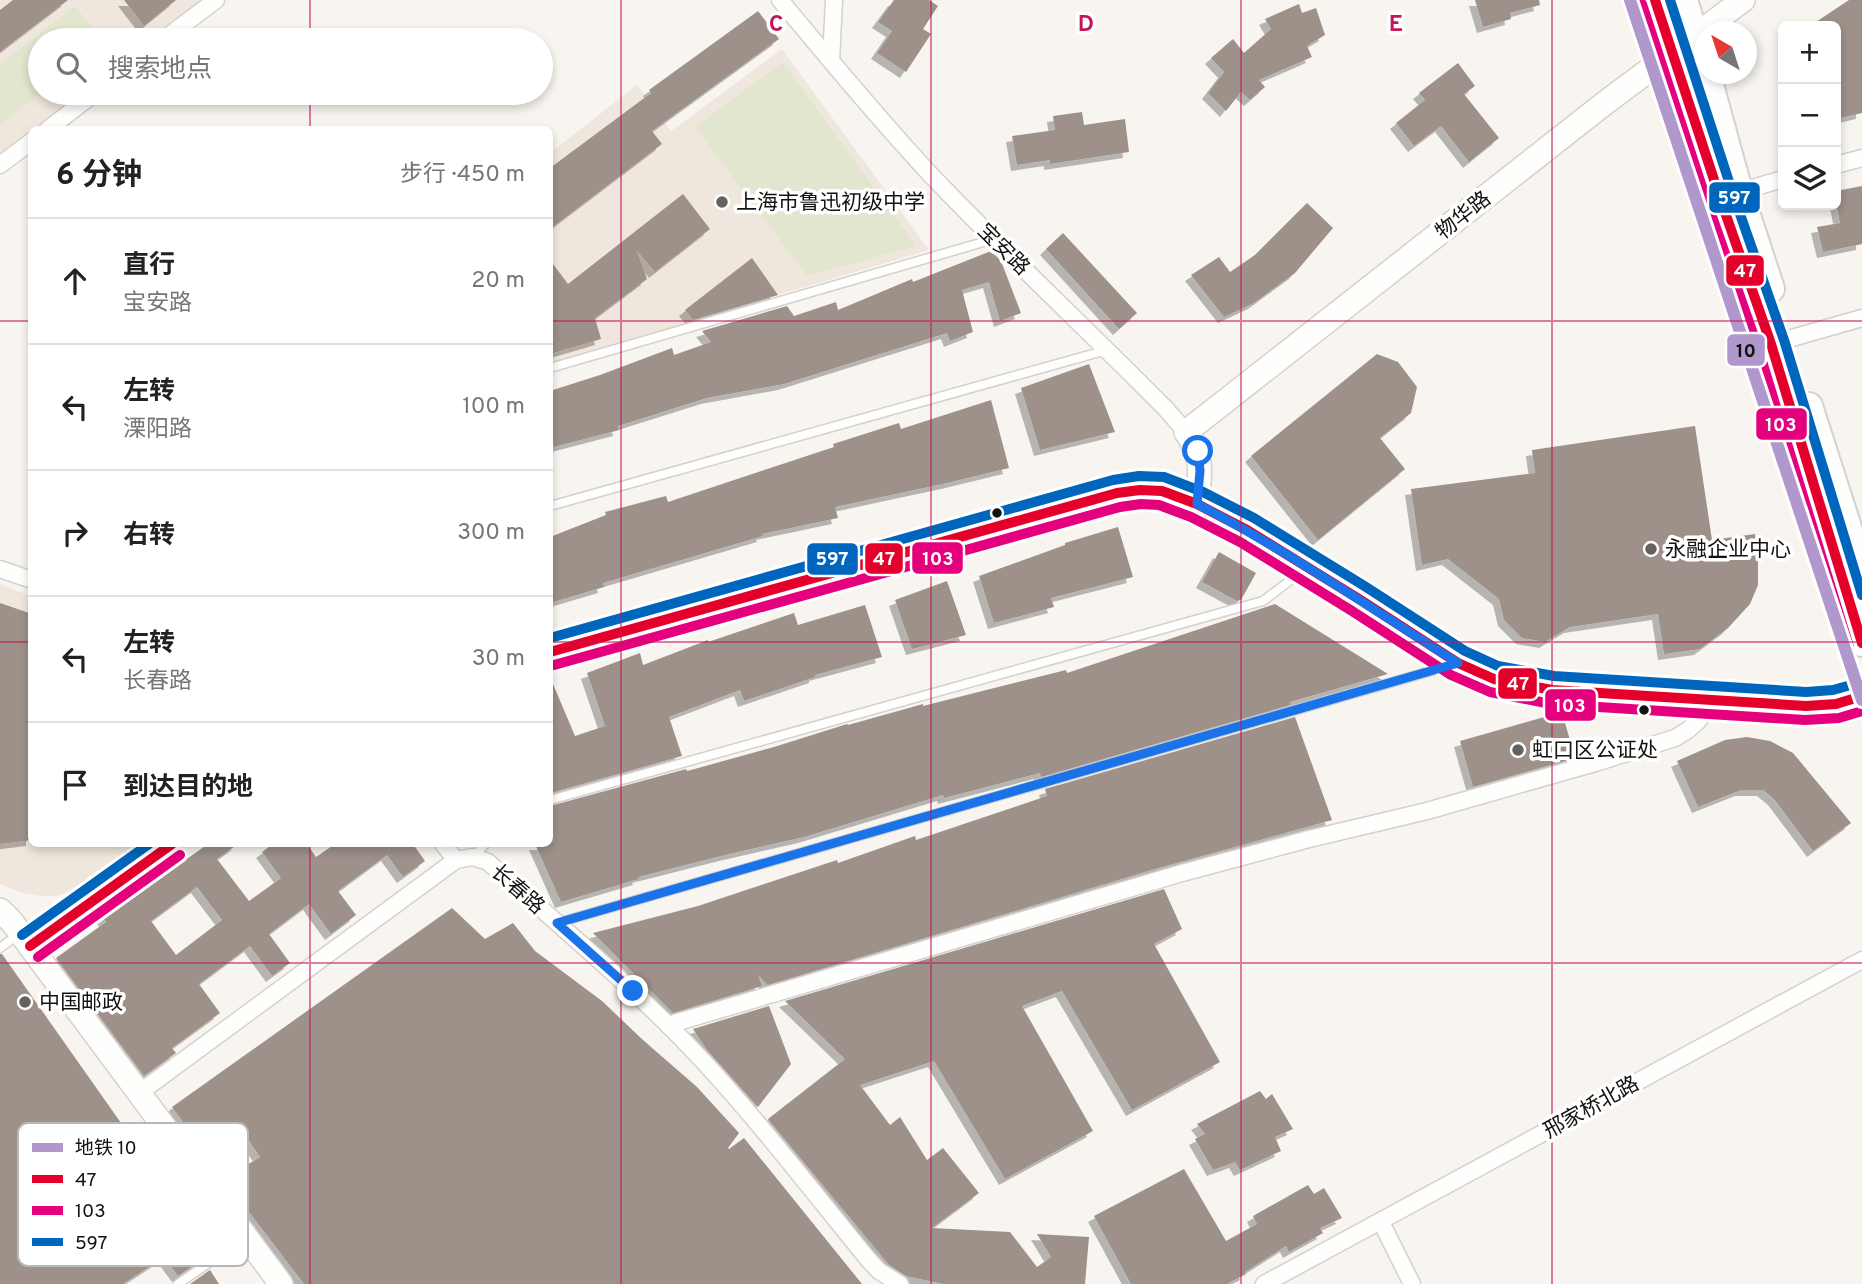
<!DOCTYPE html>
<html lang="zh">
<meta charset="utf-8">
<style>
:root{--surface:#fff;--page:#f2f2f2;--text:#222;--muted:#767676;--line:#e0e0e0}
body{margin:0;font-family:Overpass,"Noto Sans SC",sans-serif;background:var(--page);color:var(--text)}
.controls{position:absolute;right:21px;top:21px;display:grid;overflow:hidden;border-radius:10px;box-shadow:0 4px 10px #0003}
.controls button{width:63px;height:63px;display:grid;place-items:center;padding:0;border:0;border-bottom:2px solid var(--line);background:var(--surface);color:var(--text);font:35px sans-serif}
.compass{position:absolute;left:1694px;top:21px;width:63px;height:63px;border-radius:50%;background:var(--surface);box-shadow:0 4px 10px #0003;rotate:321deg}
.stop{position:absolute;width:21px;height:21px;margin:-16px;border:5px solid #1a73e8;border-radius:50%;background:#fff}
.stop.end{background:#1a73e8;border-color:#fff;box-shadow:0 2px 7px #0008}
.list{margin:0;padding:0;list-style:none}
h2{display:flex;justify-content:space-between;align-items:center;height:91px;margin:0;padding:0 28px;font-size:30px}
h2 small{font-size:23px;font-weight:400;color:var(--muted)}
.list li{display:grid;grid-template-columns:46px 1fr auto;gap:21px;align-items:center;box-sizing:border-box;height:126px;padding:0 28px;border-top:2px solid var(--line)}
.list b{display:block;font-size:26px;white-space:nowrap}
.list p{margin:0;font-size:23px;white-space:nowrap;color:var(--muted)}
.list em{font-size:23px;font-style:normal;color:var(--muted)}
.icon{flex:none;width:38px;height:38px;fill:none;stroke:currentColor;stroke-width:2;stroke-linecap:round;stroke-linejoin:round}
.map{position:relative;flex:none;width:1862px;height:1284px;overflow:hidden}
.search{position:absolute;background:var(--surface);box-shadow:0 4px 10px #0003;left:28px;top:28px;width:525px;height:77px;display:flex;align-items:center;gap:18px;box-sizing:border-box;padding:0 24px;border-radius:38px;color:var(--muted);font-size:26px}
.panel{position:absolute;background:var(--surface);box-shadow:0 4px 10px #0003;left:28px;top:126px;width:525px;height:721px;border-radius:10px}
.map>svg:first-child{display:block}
.built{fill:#efe7dd}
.green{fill:#e3e6ce}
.building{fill:#9d918a;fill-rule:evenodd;filter:url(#shadow)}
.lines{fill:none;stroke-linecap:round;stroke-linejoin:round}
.lane-casing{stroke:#d4d1ce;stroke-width:11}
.street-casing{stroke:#d4d1ce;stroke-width:19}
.secondary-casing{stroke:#d4d1ce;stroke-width:26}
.primary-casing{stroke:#d4d1ce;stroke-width:30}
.lane{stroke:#fefefd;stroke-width:8}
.street{stroke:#fefefd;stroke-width:16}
.secondary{stroke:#fefefd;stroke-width:23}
.primary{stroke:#fefefd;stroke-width:26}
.bus-1-casing{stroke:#fff;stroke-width:16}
.bus-2-casing{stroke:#fff;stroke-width:16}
.bus-3-casing{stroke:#fff;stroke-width:16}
.bus-1{stroke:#e4002b;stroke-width:10}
.bus-2{stroke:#e5007d;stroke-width:10}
.bus-3{stroke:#0065bd;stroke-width:10}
.metro-1-casing{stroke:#fff;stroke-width:18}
.metro-1{stroke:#b098cd;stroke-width:12}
.route{stroke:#1a73e8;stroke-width:9}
.grid{fill:none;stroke:#c2185b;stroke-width:2;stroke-opacity:0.55}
.poi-dot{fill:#64615e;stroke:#fff;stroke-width:2.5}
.bus-dot{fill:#14120f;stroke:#fff;stroke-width:2.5}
.labels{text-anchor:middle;stroke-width:7;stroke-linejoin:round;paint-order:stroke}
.poi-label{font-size:21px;fill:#14120f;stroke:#fff;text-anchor:start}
.street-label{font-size:21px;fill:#14120f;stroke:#fff}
.key{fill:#fff;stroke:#b8b8b7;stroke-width:2}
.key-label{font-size:19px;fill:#14120f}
.grid-label{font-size:23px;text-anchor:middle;font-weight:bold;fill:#c2185b;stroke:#fff;stroke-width:7;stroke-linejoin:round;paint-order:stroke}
.line-badge{stroke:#fff;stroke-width:2.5}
.badge-label{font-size:19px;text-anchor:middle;font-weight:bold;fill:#fff}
.pale-badge-label{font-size:19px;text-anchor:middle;font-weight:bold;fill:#111}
</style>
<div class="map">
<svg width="1862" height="1284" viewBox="0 0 1862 1284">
<defs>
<filter id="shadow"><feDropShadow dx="-6" dy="6" stdDeviation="0" flood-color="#0004"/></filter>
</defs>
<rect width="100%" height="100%" fill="#f8f5f0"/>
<g class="built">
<path d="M 1,0 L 205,0 L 152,40 L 40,40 L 40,93 L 82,93 L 34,129 L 32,130 L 31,131 L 0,155 L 0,1 Z"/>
<path d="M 782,49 L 929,250 L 550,363 L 550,153 L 637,85 L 671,131 Z"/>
<path d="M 0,584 L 31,596 L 32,844 L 141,844 L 76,889 L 57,896 L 41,896 L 22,893 L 0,884 Z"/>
</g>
<g class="green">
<path d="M 75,6 L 102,40 L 40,40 L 41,93 L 0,124 L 0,64 Z"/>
<path d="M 783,62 L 916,246 L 807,276 L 695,127 Z"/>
</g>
<g class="building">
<path d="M 13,0 L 68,0 L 0,52 L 0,10 Z"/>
<path d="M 124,0 L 176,0 L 144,26 Z"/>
<path d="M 894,0 L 929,0 L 938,6 L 923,29 L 931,34 L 906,72 L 877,53 L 892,31 L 878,22 Z"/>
<path d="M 1475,0 L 1539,0 L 1540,5 L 1510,13 L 1511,19 L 1483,27 Z"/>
<path d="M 1849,0 L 1862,0 L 1862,113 L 1836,119 L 1836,26 L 1810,26 Z"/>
<path d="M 1299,4 L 1302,13 L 1316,8 L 1325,35 L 1307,46 L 1312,57 L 1259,80 L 1265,87 L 1250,100 L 1241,92 L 1226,111 L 1208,93 L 1224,72 L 1211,58 L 1233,39 L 1244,53 L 1271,29 L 1265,19 Z"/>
<path d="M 758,11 L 779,39 L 652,131 L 662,144 L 550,229 L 550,168 L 651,93 L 649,90 Z"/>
<path d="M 1458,63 L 1475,86 L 1464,94 L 1499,138 L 1469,162 L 1441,126 L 1414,146 L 1396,123 L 1425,100 L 1419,93 Z"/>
<path d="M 1082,112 L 1084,125 L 1125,119 L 1129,152 L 1050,164 L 1050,160 L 1017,165 L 1012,136 L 1055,130 L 1053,116 Z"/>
<path d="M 1862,186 L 1862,244 L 1823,252 L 1817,227 L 1840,223 L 1836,202 L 1836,191 Z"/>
<path d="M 683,194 L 710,229 L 655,272 L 637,251 L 647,279 L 595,318 L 601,339 L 550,354 L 550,260 L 568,284 Z"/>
<path d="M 1307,203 L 1333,228 L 1295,273 L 1254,303 L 1224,317 L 1191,275 L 1219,257 L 1230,272 L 1255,255 Z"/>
<path d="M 1063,233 L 1137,313 L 1119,329 L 1046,249 Z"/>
<path d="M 991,251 L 1001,261 L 1021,313 L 1000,321 L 989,282 L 962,290 L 973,332 L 950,341 L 947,333 L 784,384 L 707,398 L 618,426 L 619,430 L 554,447 L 550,429 L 550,391 L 600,375 L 672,348 L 674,355 L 711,342 L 702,331 L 787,306 L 794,316 L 836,302 L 838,310 L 912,279 L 913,282 Z"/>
<path d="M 752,258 L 778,295 L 693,320 L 685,310 Z"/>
<path d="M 1377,354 L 1398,362 L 1417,387 L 1411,413 L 1380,438 L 1405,469 L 1318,540 L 1251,456 Z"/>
<path d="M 1089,364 L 1115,432 L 1040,450 L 1021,388 Z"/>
<path d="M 991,400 L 1009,468 L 947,483 L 835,507 L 838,518 L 762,534 L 763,536 L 603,583 L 604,587 L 550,603 L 550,537 L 606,515 L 605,512 L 666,496 L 668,502 L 834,447 L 833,444 L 899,423 L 901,429 Z"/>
<path d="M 1695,426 L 1712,540 L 1755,534 L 1758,559 L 1758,585 L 1750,604 L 1728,628 L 1700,649 L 1664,654 L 1658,614 L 1570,627 L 1545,642 L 1522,638 L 1504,620 L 1499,599 L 1448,559 L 1422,565 L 1411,489 L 1535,473 L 1532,450 Z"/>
<path d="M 1118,527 L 1133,577 L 1051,598 L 1054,607 L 994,623 L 979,576 L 1065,545 L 1065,543 Z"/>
<path d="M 1219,552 L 1256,573 L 1241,600 L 1237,601 L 1202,582 Z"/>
<path d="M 947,581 L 966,635 L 912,649 L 895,600 Z"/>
<path d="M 0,603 L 32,614 L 32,840 L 0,844 Z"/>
<path d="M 1275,604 L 1388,674 L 1290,702 L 1290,705 L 1041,777 L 1040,773 L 944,798 L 943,795 L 804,837 L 725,855 L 638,877 L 639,879 L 561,902 L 535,844 L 550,844 L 550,806 L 686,769 L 687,771 L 691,770 L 774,747 L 847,724 L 848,725 L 923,704 L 923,706 L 1066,670 L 1067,673 Z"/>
<path d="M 865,605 L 882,657 L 815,675 L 815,677 L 744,701 L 740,690 L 669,717 L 682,756 L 550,793 L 550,677 L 575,736 L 605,726 L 587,673 L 640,653 L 643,665 L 708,640 L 708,642 L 794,613 L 798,625 Z"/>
<path d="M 1562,712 L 1575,758 L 1473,787 L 1460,741 Z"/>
<path d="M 1295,717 L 1332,820 L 1155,869 L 768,985 L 758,975 L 762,986 L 673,1013 L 593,933 L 698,906 L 837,860 L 838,863 L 915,836 L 916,840 L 1047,796 L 1045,789 Z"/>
<path d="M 1747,737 L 1770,741 L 1793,753 L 1851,823 L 1813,851 L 1774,799 L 1763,790 L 1741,790 L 1698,807 L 1677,761 L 1725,740 Z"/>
<path d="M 208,844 L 238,844 L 217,859 L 249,901 L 281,878 L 262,852 L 273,844 L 307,844 L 316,857 L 335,844 L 413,844 L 425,861 L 403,877 L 387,855 L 338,891 L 356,915 L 331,934 L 309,904 L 269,934 L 290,963 L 272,976 L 250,946 L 199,984 L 220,1013 L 172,1048 L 176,1053 L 144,1076 L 56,958 L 106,922 L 103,918 ZM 197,887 L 222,920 L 176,955 L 151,921 Z"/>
<path d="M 1164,889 L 1182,929 L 1154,944 L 1220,1062 L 1132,1110 L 1062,991 L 1022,1006 L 1093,1131 L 1005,1179 L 934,1061 L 860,1085 L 890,1125 L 900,1117 L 927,1160 L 943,1148 L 979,1193 L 932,1228 L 1010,1232 L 1037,1267 L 1051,1257 L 1037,1234 L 1089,1237 L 1085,1284 L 943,1284 L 906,1276 L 889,1265 L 768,1119 L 845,1059 L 785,1001 Z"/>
<path d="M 452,908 L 485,939 L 513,923 L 535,951 L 602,1001 L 643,1040 L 697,1087 L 739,1133 L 728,1148 L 729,1149 L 744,1138 L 862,1284 L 304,1284 L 224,1179 L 260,1157 L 238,1125 L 205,1152 L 172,1107 Z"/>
<path d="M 0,954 L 2,954 L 164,1184 L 108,1229 L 118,1244 L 181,1206 L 211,1247 L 200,1255 L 203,1259 L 178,1276 L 164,1257 L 123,1284 L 0,1284 Z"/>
<path d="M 769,1006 L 791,1064 L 758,1107 L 707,1050 L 693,1029 Z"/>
<path d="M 1260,1091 L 1266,1099 L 1272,1094 L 1293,1129 L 1275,1137 L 1281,1151 L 1240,1170 L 1235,1162 L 1213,1170 L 1195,1139 L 1205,1134 L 1197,1124 Z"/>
<path d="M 1184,1169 L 1226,1241 L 1257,1224 L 1253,1216 L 1308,1185 L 1314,1194 L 1324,1188 L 1342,1218 L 1320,1228 L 1323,1233 L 1289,1252 L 1286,1246 L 1245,1272 L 1246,1274 L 1227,1284 L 1131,1284 L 1094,1216 Z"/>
<path d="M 210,1270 L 219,1284 L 190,1284 Z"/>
</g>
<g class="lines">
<defs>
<g id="lane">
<path d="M 550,368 L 994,239"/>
<path d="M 550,506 L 1107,350"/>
<path d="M 550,800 L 1263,601 L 1305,569"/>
<path d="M 473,857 L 485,844"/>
<path d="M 557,923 L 1452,665"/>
<path d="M 0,948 L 17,935"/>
<path d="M 178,1284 L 245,1238"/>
</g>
<g id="street">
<path d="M 780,0 C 829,59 877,117 929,173 C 1006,254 1088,330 1166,409 L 1186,432"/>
<path d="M 163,40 L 216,0"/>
<path d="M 831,61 L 834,0"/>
<path d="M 47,130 L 95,93"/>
<path d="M 0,165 L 32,141"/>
<path d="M 1836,165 L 1862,158"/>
<path d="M 1732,194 L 1783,179"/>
<path d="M 1771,344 L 1862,318"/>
<path d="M 0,569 L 32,580"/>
<path d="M 443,844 L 456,860"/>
<path d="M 668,1025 L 1182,873 L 1309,839 L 1427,811 L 1595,763 L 1675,738 L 1688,730 L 1698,721 L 1705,711 L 1709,700"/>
<path d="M 139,1093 L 456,860 L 473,857 L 488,862 C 561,927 637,990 703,1061 C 761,1124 813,1192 867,1258 L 879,1271 L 900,1284"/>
<path d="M 1381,1222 L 1412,1284"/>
<path d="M 1264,1284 L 1862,960"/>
</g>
<g id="secondary">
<path d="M 1197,504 C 1200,474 1204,458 1186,432 L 1605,103 L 1743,0"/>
<path d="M 550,652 L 1117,493 L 1140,490 L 1162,491 L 1197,504 L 1247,530 L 1359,599 L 1458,663 L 1494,679 L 1520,685 L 1552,690 L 1806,706 L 1836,704 L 1862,696"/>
<path d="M 0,910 L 12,922 L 281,1284"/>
<path d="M 30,946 L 172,844"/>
</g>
<g id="primary">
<path d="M 1655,0 L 1720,198 L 1771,344 L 1862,643"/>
<path d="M 1684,0 L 1704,66"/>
<path d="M 1707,74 L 1739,191 L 1771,289"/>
<path d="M 1809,406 L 1862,571"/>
</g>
</defs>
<use href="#lane" class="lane-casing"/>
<use href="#street" class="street-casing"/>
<use href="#secondary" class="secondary-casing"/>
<use href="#primary" class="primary-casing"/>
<use href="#lane" class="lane"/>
<use href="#street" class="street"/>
<use href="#secondary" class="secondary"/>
<use href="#primary" class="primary"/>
<defs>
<g id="bus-1">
<path d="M 1655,0 L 1720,198 L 1771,344 L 1862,643"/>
<path d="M 550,652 L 1117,493 L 1140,490 L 1162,491 L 1197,504 L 1247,530 L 1359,599 L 1458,663 L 1494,679 L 1552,690 L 1806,706 L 1836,704 L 1862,696"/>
<path d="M 30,946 L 172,844"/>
</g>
<g id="bus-2">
<path d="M 1642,4 L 1707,202 L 1758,348 L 1849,647"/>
<path d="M 554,665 L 1120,507 L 1141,504 L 1159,505 L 1191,517 L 1240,542 L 1352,611 L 1451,675 L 1490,692 L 1551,704 L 1805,720 L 1839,718 L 1862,711"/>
<path d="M 38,957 L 180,855"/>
</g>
<g id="bus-3">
<path d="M 1670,0 L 1733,194 L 1784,340 L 1862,595"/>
<path d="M 550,638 L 1113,480 L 1139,476 L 1164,477 L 1203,492 L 1254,518 L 1366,587 L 1465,651 L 1498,666 L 1554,676 L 1806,692 L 1833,690 L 1858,683"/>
<path d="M 22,935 L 149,844"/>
</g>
</defs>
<use href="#bus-1" class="bus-1-casing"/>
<use href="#bus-2" class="bus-2-casing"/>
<use href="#bus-3" class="bus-3-casing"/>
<use href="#bus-1" class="bus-1"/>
<use href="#bus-2" class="bus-2"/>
<use href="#bus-3" class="bus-3"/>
<defs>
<path id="metro-1" d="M 1630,0 L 1862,700"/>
</defs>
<use href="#metro-1" class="metro-1-casing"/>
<use href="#metro-1" class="metro-1"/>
</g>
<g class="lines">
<path class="route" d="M 633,991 L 557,923 L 1458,663 C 1372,609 1288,551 1197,504 L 1200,471 L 1198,451"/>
</g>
<path class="grid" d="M 310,0 L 310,40M 621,0 L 621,1284M 931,0 L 931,1284M 1241,0 L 1241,1284M 1552,0 L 1552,1284M 310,93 L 310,130M 0,321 L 32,321M 550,321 L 1862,321M 0,642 L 32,642M 550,642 L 1862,642M 310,844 L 310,1284M 0,963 L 1862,963"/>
<g class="poi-dot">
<circle cx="722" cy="202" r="7"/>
<circle cx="1651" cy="549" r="7"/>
<circle cx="1518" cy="750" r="7"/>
<circle cx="25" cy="1002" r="7"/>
</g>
<g class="bus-dot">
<circle cx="997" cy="513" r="6"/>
<circle cx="1644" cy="710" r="6"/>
</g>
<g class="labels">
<g class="poi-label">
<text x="736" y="209">上海市鲁迅初级中学</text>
<text x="1665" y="556">永融企业中心</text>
<text x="1532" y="757">虹口区公证处</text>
<text x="39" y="1009">中国邮政</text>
</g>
<g class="street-label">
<text transform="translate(1463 215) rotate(-38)" y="7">物华路</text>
<text transform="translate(1004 249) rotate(45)" y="7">宝安路</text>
<text transform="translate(518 889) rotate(41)" y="7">长春路</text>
<text transform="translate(1591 1107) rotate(-29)" y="7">邢家桥北路</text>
</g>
</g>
<rect x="18" y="1123" width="230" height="143" rx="10" class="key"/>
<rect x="32" y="1143" width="31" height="9" fill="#b098cd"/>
<rect x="32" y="1175" width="31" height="8" fill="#e4002b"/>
<rect x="32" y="1206" width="31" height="9" fill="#e5007d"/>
<rect x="32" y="1238" width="31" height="8" fill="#0065bd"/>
<g class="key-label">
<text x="75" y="1154">地铁 10</text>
<text x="75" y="1186">47</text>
<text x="75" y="1217">103</text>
<text x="75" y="1249">597</text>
</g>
<g class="grid-label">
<text x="776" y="31">C</text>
<text x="1086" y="31">D</text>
<text x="1396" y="31">E</text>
</g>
<g class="line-badge">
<rect x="1708" y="181" width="53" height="33" rx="7" fill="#0065bd"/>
<rect x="1725" y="254" width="40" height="33" rx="7" fill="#e4002b"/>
<rect x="1726" y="333" width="40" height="34" rx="7" fill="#b098cd"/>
<rect x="1755" y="407" width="53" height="34" rx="7" fill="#e5007d"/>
<rect x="911" y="541" width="53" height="34" rx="7" fill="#e5007d"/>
<rect x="864" y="542" width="40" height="33" rx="7" fill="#e4002b"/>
<rect x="806" y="542" width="53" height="34" rx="7" fill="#0065bd"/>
<rect x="1497" y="667" width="41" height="33" rx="7" fill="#e4002b"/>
<rect x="1544" y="688" width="53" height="34" rx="7" fill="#e5007d"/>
</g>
<g class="badge-label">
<text x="1734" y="204">597</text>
<text x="1745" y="277">47</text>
<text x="1781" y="431">103</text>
<text x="938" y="565">103</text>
<text x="884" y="565">47</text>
<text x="832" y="565">597</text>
<text x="1518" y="690">47</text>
<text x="1570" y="712">103</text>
</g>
<g class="pale-badge-label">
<text x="1746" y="357">10</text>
</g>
</svg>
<div class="controls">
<button>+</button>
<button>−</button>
<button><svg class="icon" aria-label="layers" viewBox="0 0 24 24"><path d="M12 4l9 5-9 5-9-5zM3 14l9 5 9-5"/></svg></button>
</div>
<svg class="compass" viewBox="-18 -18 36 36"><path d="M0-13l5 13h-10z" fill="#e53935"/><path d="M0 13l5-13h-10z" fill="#767676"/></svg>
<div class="stop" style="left:1198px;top:451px"></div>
<div class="stop end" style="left:633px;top:991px"></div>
<div class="search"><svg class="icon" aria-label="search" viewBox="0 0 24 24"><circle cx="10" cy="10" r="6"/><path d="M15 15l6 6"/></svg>搜索地点</div>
<section class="panel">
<h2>6 分钟<small>步行 · 450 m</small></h2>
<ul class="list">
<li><svg class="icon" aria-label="ahead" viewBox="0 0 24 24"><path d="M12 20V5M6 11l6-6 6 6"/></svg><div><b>直行</b><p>宝安路</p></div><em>20 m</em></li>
<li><svg class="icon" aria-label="left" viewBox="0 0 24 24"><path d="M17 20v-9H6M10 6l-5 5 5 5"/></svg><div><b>左转</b><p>溧阳路</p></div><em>100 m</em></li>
<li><svg class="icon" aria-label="right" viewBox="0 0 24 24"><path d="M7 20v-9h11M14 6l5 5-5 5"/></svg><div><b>右转</b></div><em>300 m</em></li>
<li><svg class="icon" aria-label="left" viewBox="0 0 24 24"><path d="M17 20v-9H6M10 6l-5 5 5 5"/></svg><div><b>左转</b><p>长春路</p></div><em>30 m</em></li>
<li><svg class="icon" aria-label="arrive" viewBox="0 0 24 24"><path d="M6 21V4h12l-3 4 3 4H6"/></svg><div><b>到达目的地</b></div></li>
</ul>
</section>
</div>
